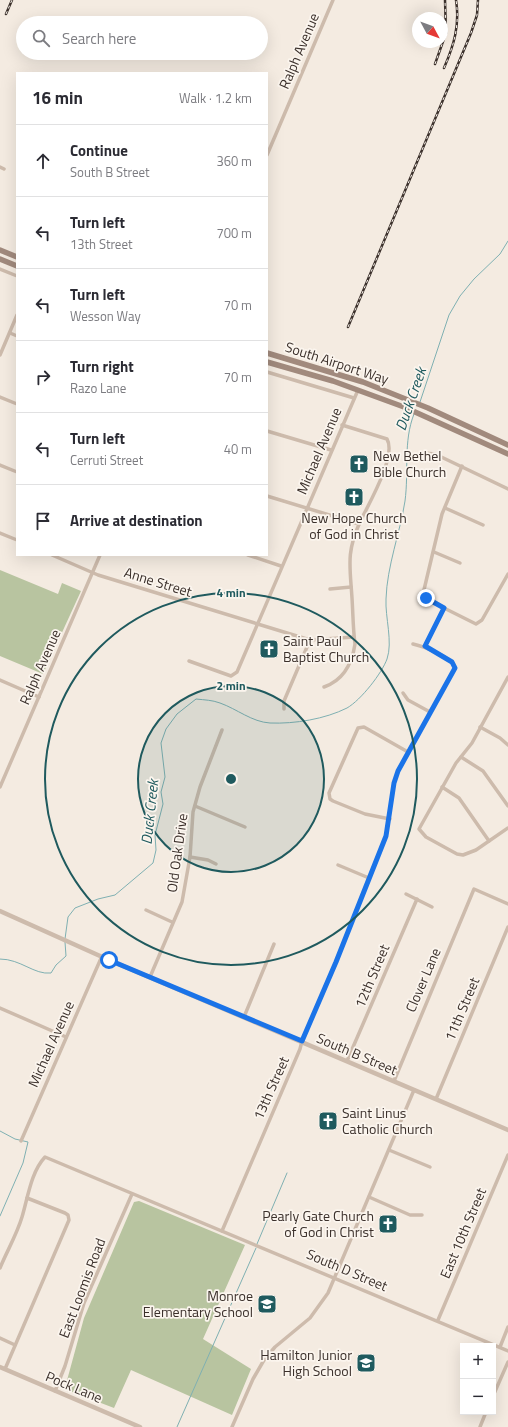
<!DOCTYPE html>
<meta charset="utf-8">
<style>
:root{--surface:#fff;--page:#f7f7f7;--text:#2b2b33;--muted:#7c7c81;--line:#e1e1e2}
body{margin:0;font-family:"Titillium Web",sans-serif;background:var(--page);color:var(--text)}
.controls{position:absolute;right:12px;bottom:12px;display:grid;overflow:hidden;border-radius:0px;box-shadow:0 4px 16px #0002}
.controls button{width:36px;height:36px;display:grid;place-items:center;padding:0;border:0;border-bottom:1px solid var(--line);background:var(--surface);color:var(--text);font:20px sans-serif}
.compass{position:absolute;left:412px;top:12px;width:36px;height:36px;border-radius:50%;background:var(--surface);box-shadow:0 4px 16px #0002;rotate:131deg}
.stop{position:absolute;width:12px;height:12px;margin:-9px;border:3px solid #1a73e8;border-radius:50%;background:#fff}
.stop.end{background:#1a73e8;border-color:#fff;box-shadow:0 1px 4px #0008}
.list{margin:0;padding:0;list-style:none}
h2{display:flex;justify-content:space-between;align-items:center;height:52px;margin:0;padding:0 16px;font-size:17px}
h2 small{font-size:13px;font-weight:400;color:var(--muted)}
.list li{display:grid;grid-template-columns:26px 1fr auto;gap:12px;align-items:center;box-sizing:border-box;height:72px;padding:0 16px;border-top:1px solid var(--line)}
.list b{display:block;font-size:15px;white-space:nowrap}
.list p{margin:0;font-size:13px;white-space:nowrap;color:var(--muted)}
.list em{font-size:13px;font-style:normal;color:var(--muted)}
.icon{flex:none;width:22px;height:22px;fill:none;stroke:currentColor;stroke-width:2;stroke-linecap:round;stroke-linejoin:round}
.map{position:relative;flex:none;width:508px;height:1427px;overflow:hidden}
.search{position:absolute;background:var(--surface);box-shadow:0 4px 16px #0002;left:16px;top:16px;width:252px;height:44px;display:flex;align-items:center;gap:10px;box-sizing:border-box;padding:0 14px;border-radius:22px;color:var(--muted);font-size:15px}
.panel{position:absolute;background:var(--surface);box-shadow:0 4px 16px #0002;left:16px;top:72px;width:252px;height:484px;border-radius:0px}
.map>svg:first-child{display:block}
.green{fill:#b8c4a0}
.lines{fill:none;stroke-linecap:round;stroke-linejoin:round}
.stream{stroke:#7fb0b2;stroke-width:1}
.minor{stroke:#cdbbac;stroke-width:3.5}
.tertiary{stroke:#cdbbac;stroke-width:4.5}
.secondary{stroke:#a18a7d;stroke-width:5.5}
.rail-casing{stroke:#3b302b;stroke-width:2.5}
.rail{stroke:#fbf5ee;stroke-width:1;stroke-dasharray:3;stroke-linecap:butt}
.route{stroke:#1a73e8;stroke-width:5}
.ring{fill:none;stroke:#1f5a5e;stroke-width:2}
.labels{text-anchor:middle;stroke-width:3.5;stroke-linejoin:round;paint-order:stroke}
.street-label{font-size:14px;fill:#3b302b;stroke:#fbf5ee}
.poi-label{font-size:14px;fill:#3b302b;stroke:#fbf5ee;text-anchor:start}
.water-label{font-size:15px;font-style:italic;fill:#1f5a5e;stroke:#fbf5ee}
.centre{fill:#1f5a5e;stroke:#fbf5ee;stroke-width:2}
.ring-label{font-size:12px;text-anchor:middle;font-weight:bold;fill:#1f5a5e;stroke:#fbf5ee;stroke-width:3.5;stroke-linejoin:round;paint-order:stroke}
</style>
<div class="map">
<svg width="508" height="1427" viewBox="0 0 508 1427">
<rect width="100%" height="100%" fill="#f4ebe1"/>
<g class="green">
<path d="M 0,570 L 58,594 L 62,583 L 81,591 L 43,674 L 0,656 Z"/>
<path d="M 139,1201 L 245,1245 L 203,1339 L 251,1369 L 232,1415 L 131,1370 L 114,1408 L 67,1390 L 66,1384 L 84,1318 L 134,1202 Z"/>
</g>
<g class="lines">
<g class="stream">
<path d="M 420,402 L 449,315 L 460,296 L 474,279 L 500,254 L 508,241"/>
<path d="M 65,939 L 68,917 L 75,908 L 98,899 L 115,895 L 153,863 L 156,850 L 155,835 L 163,804 L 161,792 L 165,777 L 161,743 L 166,729 L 177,714 L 196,699 C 205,700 212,700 220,703 C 237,709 252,722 270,723 C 295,724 325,719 347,708 C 361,700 382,673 387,659 C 393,642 385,617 386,599 C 387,566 400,533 405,501 C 409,471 403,442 414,414"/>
<path d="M 0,959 C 21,959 34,975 51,973 L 56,965 L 66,956 L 65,942"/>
<path d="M 0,1131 L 15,1139 L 28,1142 L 23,1163 L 0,1216"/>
<path d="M 257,1244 L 287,1173"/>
<path d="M 177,1427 L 256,1248"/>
</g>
<g class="minor">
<path d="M 267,155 L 333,0"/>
<path d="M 0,167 L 4,169"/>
<path d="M 0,269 L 17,276"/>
<path d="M 10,333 L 17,336"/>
<path d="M 0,355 L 17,315"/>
<path d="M 267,372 L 354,398"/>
<path d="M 0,397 L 17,404"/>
<path d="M 267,431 L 331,450"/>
<path d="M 424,453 L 435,454 L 508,489"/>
<path d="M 0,465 L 17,472"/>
<path d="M 462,466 L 442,514 L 423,594 L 444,608 L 476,624 L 482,620 L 508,574"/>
<path d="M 267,496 L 359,524"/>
<path d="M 445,508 L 483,525"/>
<path d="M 0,533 L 17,540"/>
<path d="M 434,552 L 460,563"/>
<path d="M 52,555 L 98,575 L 310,640 L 354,637"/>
<path d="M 248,555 L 281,566"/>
<path d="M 330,589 L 351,587"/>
<path d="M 425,646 L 444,608"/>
<path d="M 189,661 L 231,676 L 237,672 L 358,390"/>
<path d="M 508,677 L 472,743 L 456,763 L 419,829 L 426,837 L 457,854 L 463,855 L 476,850 L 508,828"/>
<path d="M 0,680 L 39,697"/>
<path d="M 324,687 C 344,680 352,664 355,644 C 353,629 353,613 352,598 C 350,566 346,553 360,522 C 368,505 397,456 387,439 L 342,425"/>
<path d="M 403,693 L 408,700 L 430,712"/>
<path d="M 284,709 L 284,701 L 310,640"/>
<path d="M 480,727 L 500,738 L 508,745"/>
<path d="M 461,757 L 483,771 L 508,806"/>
<path d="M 0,787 L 100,555"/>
<path d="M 442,787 L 459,798 L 489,841"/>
<path d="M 195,806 L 245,827"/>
<path d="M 390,819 L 365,814 L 333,801 L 330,799 L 329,793 L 358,728 L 364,727 L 408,752"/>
<path d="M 190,857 L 208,860 L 216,864"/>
<path d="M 338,865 L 369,878"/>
<path d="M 406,894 L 432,907"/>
<path d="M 146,910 L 172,922"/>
<path d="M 150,977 L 182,902 L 190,857 L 193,812 L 200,787 L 222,730"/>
<path d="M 0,1008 L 66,1037"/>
<path d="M 244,1017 L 274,944"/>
<path d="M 347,1061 L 417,899"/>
<path d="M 394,1081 L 474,889 L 508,904"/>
<path d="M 436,1099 L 508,927"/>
<path d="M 21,1141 L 102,956"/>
<path d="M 389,1150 L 430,1167"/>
<path d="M 369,1197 L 410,1215 L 422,1215"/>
<path d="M 222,1231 L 300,1049 L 302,1041 L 336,962 L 386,836 L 394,783 L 398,771 L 455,668 C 455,658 422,646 413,644"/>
<path d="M 0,1268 C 7,1251 17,1234 22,1217 C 28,1197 31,1172 45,1157 L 508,1351"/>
<path d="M 438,1320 L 508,1155"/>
<path d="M 0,1338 L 15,1345"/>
<path d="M 500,1347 L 508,1327"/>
<path d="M 5,1369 L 69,1220 L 68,1215 L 65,1213 L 27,1198"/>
<path d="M 55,1391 L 65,1366 L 84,1303 L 132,1194"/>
<path d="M 493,1396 L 508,1362"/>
<path d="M 232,1427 L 253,1379 L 264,1360 L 275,1347 L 310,1318 L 328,1293 L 414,1090"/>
<path d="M 480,1427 L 486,1412"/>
</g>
<g class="tertiary">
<path d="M 0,911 L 109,960 L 508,1130"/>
<path d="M 0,1367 L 140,1427"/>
</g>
<g class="secondary">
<path d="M 0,250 L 17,257"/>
<path d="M 0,259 L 17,266"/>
<path d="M 267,353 L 363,382 L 428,408 L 508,445"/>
<path d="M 267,362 L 333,381 L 404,407 L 508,454"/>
</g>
<defs>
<g id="rail">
<path d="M 6,14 L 12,0"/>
<path d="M 435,64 L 446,33 L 445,0"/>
<path d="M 444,68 C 454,45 460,25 456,0"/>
<path d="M 348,327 L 471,33 L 477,15 L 478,0"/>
</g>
</defs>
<use href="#rail" class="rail-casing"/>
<use href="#rail" class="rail"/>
</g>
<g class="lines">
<path class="route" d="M 109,960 L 302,1041 L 336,962 L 386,836 L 394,783 L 398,771 L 455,668 L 452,662 L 425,646 L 444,608 L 426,598"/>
</g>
<circle cx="231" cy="779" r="93" fill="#1f5a5e" fill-opacity=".12"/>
<g class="ring">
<circle cx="231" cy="779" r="93"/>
<circle cx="231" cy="779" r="186"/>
</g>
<defs>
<symbol id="church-square" viewBox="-11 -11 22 22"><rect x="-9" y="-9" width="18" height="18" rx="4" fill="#1f5a5e" stroke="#fbf5ee"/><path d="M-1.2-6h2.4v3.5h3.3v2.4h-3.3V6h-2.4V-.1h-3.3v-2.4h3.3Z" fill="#fff"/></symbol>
<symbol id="school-square" viewBox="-11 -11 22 22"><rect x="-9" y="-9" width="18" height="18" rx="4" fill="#1f5a5e" stroke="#fbf5ee"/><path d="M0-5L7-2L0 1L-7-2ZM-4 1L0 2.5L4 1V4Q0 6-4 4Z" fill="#fff"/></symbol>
</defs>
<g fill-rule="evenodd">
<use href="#church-square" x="348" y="453" width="22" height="22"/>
<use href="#church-square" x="343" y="486" width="22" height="22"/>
<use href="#church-square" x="258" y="638" width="22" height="22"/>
<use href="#church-square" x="317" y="1110" width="22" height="22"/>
<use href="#church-square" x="377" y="1213" width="22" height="22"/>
<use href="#school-square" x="256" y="1293" width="22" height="22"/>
<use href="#school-square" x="355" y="1352" width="22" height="22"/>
</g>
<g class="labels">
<g class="street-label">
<text transform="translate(299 51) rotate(-67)" y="5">Ralph Avenue</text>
<text transform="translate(337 363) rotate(18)" y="5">South Airport Way</text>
<text transform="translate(319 451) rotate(-67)" y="5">Michael Avenue</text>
<text transform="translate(158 582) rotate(17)" y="5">Anne Street</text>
<text transform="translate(40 667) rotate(-66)" y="5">Ralph Avenue</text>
<text transform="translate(177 853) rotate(-82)" y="5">Old Oak Drive</text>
<text transform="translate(372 976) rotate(-67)" y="5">12th Street</text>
<text transform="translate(423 980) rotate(-67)" y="5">Clover Lane</text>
<text transform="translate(462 1009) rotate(-67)" y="5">11th Street</text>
<text transform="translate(51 1044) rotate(-66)" y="5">Michael Avenue</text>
<text transform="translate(357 1054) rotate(23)" y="5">South B Street</text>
<text transform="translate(271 1088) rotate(-66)" y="5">13th Street</text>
<text transform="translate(463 1233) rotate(-67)" y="5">East 10th Street</text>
<text transform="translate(347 1270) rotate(23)" y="5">South D Street</text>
<text transform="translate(82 1288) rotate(-69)" y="5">East Loomis Road</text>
<text transform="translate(74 1387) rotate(23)" y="5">Pock Lane</text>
</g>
<g class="poi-label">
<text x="373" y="461">New Bethel<tspan x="373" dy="16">Bible Church</tspan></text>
<text x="354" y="523" text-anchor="middle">New Hope Church<tspan x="354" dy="16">of God in Christ</tspan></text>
<text x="283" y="646">Saint Paul<tspan x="283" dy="16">Baptist Church</tspan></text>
<text x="342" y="1118">Saint Linus<tspan x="342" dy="16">Catholic Church</tspan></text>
<text x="374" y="1221" text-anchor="end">Pearly Gate Church<tspan x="374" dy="16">of God in Christ</tspan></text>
<text x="253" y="1301" text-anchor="end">Monroe<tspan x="253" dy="16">Elementary School</tspan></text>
<text x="352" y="1360" text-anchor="end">Hamilton Junior<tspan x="352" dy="16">High School</tspan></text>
</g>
<g class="water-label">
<text transform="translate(411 399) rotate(-71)" y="5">Duck Creek</text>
<text transform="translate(150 812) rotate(-84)" y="5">Duck Creek</text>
</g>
</g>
<circle cx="231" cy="779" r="6" class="centre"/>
<g class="ring-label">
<text x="231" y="597">4 min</text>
<text x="231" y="690">2 min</text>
</g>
</svg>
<div class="controls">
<button>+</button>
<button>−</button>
</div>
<svg class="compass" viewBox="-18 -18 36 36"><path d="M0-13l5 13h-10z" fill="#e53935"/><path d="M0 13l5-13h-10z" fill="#7c7c81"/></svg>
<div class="stop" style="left:109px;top:960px"></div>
<div class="stop end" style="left:426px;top:598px"></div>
<div class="search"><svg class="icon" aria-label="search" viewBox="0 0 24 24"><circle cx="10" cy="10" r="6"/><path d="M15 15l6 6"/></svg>Search here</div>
<section class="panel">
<h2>16 min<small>Walk · 1.2 km</small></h2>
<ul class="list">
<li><svg class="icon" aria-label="ahead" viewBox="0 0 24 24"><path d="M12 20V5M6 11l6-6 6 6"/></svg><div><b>Continue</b><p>South B Street</p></div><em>360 m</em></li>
<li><svg class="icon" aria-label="left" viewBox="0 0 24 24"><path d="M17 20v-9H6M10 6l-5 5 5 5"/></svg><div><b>Turn left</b><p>13th Street</p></div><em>700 m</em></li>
<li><svg class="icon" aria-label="left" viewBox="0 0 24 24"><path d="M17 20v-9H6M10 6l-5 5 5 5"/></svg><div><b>Turn left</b><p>Wesson Way</p></div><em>70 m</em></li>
<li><svg class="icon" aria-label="right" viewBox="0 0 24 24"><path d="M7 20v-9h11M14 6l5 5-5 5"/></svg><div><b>Turn right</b><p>Razo Lane</p></div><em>70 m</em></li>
<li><svg class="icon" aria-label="left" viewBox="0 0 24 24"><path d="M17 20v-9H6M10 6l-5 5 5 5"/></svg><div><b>Turn left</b><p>Cerruti Street</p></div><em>40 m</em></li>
<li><svg class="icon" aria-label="arrive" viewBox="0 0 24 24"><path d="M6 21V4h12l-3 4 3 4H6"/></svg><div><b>Arrive at destination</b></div></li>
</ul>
</section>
</div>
